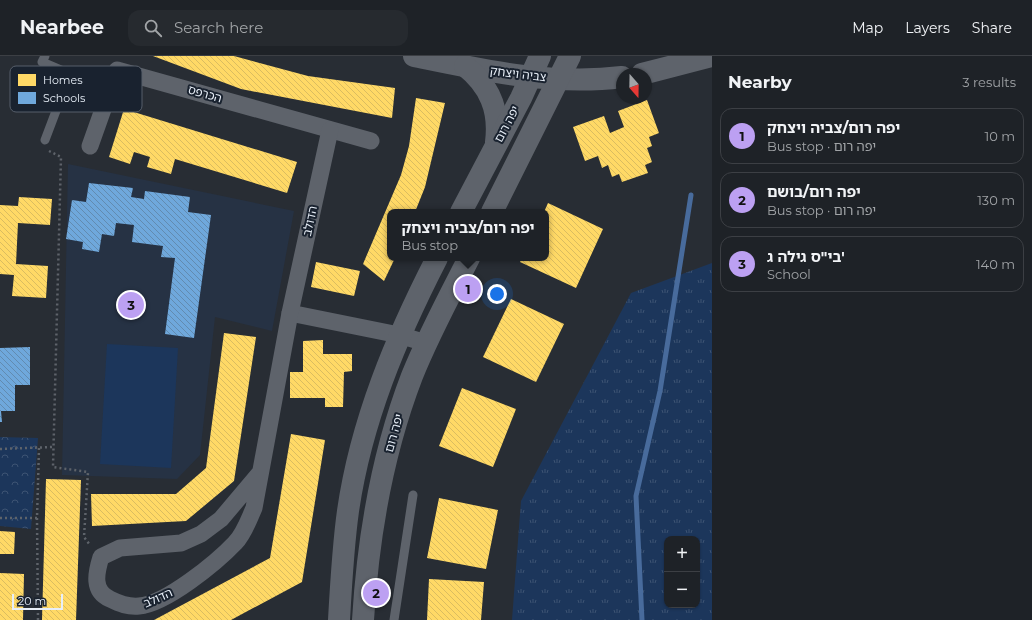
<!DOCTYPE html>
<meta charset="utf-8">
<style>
:root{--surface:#1e2227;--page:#262a2f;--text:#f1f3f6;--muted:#a1a4a7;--line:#3c3f44;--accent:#bca0f2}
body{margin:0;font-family:Montserrat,"Noto Sans Hebrew",sans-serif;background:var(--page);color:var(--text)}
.controls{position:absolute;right:12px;bottom:12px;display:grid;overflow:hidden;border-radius:8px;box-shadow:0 1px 3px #0004}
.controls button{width:36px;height:36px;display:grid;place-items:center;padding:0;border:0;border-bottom:1px solid var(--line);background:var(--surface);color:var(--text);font:20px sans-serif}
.compass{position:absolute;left:616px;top:12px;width:36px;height:36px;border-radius:50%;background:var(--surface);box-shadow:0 1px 3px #0004;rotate:160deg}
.scale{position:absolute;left:12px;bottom:10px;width:51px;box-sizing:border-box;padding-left:4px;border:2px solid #e7eef7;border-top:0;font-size:11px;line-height:14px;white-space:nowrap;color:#e7eef7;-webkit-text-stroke:3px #19222f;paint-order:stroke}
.you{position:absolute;left:497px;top:238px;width:14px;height:14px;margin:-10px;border:3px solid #fff;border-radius:50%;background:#1a73e8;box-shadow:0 0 0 6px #1a73e833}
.badge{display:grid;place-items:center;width:26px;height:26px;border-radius:50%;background:var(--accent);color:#111;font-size:13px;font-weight:700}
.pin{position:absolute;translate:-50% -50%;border:2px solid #fff;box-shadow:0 1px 4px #0006}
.popup{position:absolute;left:387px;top:153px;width:162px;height:52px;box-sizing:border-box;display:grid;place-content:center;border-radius:8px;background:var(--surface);filter:drop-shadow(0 1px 3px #0005);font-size:13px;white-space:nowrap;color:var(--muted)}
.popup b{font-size:15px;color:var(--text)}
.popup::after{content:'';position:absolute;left:50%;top:100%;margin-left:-8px;border:8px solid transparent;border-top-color:var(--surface)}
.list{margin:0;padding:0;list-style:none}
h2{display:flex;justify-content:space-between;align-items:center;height:52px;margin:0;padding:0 16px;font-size:17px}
h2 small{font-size:13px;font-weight:400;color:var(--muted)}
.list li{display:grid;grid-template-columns:26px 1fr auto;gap:12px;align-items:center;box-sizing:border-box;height:56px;margin:0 8px 8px;padding:0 8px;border:1px solid var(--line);border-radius:12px}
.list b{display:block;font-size:15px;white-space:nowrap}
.list p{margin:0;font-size:13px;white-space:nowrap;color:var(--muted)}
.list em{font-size:13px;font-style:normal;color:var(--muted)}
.icon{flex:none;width:22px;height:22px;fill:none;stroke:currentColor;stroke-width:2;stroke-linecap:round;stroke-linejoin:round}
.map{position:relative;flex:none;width:712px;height:564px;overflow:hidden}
header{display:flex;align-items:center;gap:24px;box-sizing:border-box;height:56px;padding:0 20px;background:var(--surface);border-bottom:1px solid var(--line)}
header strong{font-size:19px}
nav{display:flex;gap:22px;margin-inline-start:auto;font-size:14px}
.search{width:280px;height:36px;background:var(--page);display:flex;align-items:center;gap:10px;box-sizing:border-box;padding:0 14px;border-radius:12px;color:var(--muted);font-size:15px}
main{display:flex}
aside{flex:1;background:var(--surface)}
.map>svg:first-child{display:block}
.built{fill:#263244}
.grass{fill:url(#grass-tufts);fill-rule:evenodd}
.forest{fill:url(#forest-crowns)}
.garden{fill:#1c365b}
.homes{fill:url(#homes-back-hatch)}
.schools{fill:url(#schools-back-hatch)}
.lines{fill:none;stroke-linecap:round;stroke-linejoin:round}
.stream{stroke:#486b9c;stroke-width:5}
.path{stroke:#5e636a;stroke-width:2.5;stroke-dasharray:2 3;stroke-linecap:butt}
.service{stroke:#5e636b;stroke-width:9}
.minor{stroke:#5e636b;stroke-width:17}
.tertiary{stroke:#5e636b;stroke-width:22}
.labels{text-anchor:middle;stroke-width:4;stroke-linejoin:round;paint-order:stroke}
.street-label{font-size:12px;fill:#e7eef7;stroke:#19222f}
.key{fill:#19222f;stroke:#575f6b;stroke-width:1}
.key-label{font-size:11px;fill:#e7eef7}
</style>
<header>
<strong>Nearbee</strong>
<div class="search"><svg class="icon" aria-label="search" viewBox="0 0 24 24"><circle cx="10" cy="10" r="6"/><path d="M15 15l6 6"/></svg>Search here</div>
<nav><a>Map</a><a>Layers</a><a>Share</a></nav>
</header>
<main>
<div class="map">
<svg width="712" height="564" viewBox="0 0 712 564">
<defs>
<pattern id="grass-tufts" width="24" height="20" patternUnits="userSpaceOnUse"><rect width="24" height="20" fill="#1c365b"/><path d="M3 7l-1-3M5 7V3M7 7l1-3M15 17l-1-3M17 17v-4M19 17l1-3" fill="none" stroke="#3d5373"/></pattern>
<pattern id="forest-crowns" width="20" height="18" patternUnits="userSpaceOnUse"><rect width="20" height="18" fill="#1c365b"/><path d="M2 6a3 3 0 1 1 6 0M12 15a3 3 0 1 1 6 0" fill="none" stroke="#3d5373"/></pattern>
<pattern id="homes-back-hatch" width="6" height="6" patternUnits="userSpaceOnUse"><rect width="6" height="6" fill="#ffd966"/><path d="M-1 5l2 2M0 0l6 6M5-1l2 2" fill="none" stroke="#dabc60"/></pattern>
<pattern id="schools-back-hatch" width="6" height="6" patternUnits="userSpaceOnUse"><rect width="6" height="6" fill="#6fa8dc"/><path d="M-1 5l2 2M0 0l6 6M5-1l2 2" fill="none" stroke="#628bb0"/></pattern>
</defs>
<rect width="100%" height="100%" fill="#282d34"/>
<path class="built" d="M 68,108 L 294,155 L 272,275 L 215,261 L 200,399 L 177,423 L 62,419 Z"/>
<path class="grass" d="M 712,207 L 712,564 L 512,564 L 521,445 L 631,237 ZM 667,483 L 697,483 L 697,549 L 667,549 Z"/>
<path class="forest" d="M 0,381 L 38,382 L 31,473 L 0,470 Z"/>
<path class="garden" d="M 107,288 L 178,292 L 171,412 L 100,408 Z"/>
<g class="homes">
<path d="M 153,0 L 234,0 L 308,20 L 395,32 L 392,62 L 241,33 Z"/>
<path d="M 416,42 L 445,47 L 425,131 L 415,156 L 390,156 L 390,202 L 395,202 L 384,225 L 363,208 L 401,119 L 409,90 Z"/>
<path d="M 647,44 L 659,77 L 649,81 L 652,90 L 647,92 L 652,106 L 645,109 L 648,117 L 622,126 L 619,118 L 612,121 L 608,109 L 602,112 L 598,100 L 585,105 L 573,71 L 604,60 L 610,77 L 624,71 L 618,55 Z"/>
<path d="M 124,53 L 297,106 L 287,137 L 175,103 L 171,118 L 147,111 L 150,101 L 134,96 L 130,108 L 109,101 Z"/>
<path d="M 19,141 L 52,143 L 50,169 L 18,167 L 16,208 L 48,210 L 46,242 L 12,240 L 14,219 L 0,218 L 0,149 L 18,150 Z"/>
<path d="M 548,147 L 603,173 L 576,232 L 520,206 L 522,202 L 546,202 L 546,156 L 544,156 Z"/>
<path d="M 316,206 L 360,215 L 354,240 L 311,231 Z"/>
<path d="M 511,243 L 564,268 L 536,326 L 483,301 Z"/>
<path d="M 224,277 L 256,281 L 234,425 L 186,465 L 92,470 L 91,438 L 176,438 L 206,412 Z"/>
<path d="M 323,284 L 323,298 L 352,298 L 352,315 L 344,316 L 343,351 L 325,351 L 325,342 L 290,342 L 290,316 L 303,316 L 303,285 Z"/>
<path d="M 462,332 L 516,353 L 493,411 L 439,390 Z"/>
<path d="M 291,378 L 325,384 L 302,526 L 231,564 L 154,564 L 270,502 Z"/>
<path d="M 46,423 L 81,424 L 76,564 L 42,564 Z"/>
<path d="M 439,442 L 498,454 L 486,513 L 427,502 Z"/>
<path d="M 0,475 L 15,476 L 14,498 L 0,498 Z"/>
<path d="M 0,517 L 24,518 L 23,564 L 0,564 Z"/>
<path d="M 429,523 L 484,526 L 481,564 L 427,564 Z"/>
</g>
<g class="schools">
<path d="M 89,127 L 133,132 L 131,141 L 144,143 L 145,135 L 190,141 L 188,156 L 211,159 L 194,282 L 165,278 L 175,202 L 161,201 L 163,190 L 132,186 L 134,169 L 116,167 L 114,180 L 102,178 L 99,196 L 82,193 L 83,186 L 66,183 L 72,144 L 86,146 Z"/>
<path d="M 30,291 L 30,329 L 15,329 L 15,355 L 1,355 L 2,366 L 0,366 L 0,292 Z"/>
</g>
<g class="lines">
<path class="stream" d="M 642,564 L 636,440 L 660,335 L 691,139"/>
<g class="path">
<path d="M 49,95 L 61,101 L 53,411 L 88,416 L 84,481 L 90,489"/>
<path d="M 0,393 L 53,391"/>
<path d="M 0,462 L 37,462"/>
<path d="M 38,564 L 37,462 L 39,392"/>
</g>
<g class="service">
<path d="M 45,0 L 42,6 L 70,18 L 45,84"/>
<path d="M 394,564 L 413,439"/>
</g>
<g class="minor">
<path d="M 90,90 L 117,14 L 371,85"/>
<path d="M 290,257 L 399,279 L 426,287"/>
<path d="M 259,418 L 221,463 L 201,478 L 181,487 L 120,492 L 101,501 C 96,517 92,535 110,543 C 120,548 128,551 139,550 C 166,548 217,506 235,487 C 244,478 249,463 254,452 L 290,257 L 330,74"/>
</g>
<g class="tertiary">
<path d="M 414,0 C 482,14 552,30 622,21"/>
<path d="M 465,10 C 490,30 500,54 496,86"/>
<path d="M 642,18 L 712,0"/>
<path d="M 461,156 L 521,42 L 540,0"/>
<path d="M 492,156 L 570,0"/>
<path d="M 339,564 C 341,528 343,491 348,455 C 361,365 396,282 437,202"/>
<path d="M 363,564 C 368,481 382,398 412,320 C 428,280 449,241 469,202"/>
</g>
</g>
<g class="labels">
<g class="street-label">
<text transform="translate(518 18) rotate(7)" y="4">צביה ויצחק</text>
<text transform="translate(205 38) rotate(16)" y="4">הכרפס</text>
<text transform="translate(507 68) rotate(-62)" y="4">יפה רום</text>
<text transform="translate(310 165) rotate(-78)" y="4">הדולב</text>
<text transform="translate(394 377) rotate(-74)" y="4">יפה רום</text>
<text transform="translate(158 542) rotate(-24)" y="4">הדולב</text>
</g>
</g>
<rect x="10" y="10" width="132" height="46" rx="6" class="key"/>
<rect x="18" y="18" width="18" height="12" fill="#ffd966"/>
<rect x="18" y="36" width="18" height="12" fill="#6fa8dc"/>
<g class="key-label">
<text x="43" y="28">Homes</text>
<text x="43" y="46">Schools</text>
</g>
</svg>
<div class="controls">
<button>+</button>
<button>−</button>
</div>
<svg class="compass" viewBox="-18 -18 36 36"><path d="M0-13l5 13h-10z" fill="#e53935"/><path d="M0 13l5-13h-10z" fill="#a1a4a7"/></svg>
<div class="scale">20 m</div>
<div class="you"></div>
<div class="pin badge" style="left:468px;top:233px">1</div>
<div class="popup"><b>יפה רום/צביה ויצחק</b>Bus stop</div>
<div class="pin badge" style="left:376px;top:537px">2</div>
<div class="pin badge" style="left:131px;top:249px">3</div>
</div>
<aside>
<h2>Nearby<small>3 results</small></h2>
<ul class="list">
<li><span class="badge">1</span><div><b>יפה רום/צביה ויצחק</b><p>Bus stop · יפה רום</p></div><em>10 m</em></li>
<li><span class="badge">2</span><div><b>יפה רום/בושם</b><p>Bus stop · יפה רום</p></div><em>130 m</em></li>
<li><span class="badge">3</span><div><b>בי&quot;ס גילה ג'</b><p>School</p></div><em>140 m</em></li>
</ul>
</aside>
</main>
